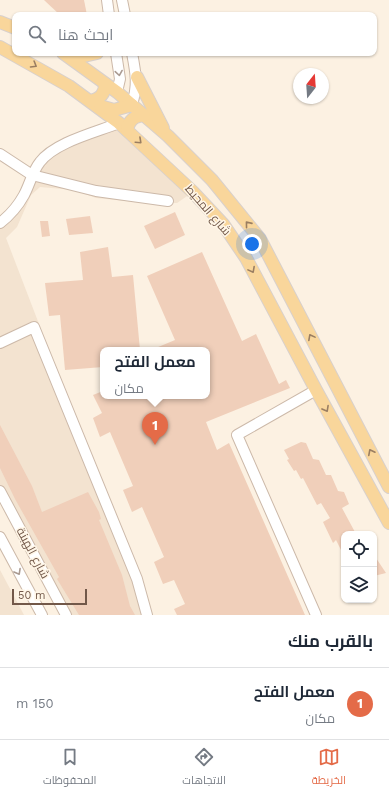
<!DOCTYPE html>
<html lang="ar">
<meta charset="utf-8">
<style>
:root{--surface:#fff;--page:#f2f2f3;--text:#1f2937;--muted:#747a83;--line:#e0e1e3;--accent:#e46b48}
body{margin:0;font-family:"Work Sans",Cairo,sans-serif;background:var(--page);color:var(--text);direction:rtl}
.controls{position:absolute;right:12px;bottom:12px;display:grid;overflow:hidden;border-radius:8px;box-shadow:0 1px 3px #0004}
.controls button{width:36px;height:36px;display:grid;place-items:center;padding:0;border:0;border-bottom:1px solid var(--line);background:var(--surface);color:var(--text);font:20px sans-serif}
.compass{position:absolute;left:293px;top:68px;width:36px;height:36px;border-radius:50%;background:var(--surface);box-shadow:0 1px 3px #0004;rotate:17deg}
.scale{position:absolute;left:12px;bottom:10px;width:75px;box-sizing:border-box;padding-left:4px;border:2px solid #725849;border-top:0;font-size:11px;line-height:14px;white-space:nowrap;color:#725849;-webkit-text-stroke:3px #fff6e7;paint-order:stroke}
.you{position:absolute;left:252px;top:244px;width:14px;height:14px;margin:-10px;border:3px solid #fff;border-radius:50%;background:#1a73e8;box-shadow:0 0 0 6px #1a73e833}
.badge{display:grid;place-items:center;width:26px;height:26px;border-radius:50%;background:var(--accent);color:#fff;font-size:13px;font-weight:700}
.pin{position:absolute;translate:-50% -33px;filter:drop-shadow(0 1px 2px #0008)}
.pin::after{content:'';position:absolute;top:21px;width:14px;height:12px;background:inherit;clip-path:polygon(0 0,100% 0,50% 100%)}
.popup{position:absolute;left:100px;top:347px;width:110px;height:52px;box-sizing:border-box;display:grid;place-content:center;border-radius:8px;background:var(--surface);filter:drop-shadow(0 1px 3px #0005);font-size:13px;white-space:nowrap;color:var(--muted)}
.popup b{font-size:15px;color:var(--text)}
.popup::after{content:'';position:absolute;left:50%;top:100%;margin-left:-8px;border:8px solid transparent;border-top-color:var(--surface)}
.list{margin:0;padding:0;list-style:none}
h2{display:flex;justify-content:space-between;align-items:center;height:52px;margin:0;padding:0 16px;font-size:17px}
h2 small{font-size:13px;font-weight:400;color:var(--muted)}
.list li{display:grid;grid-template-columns:26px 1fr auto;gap:12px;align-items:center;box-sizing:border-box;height:72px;padding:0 16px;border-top:1px solid var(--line)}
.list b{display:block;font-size:15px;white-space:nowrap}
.list p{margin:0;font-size:13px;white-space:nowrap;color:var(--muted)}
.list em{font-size:13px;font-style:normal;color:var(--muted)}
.icon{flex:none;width:22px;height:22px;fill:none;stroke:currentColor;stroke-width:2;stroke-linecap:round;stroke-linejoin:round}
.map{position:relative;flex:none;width:389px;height:615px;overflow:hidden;direction:ltr}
.search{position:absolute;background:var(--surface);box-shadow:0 1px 3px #0004;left:12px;right:12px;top:12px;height:44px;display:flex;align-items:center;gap:10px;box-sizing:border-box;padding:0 14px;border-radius:8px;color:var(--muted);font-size:15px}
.sheet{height:124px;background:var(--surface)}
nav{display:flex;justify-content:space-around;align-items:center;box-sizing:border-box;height:56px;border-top:1px solid var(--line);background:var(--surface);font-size:11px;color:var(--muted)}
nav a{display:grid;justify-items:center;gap:2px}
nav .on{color:var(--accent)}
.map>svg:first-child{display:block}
.residential{fill:#f3e3d0}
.building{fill:#f0cfba}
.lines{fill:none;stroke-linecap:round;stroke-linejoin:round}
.minor-casing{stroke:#ccb9a9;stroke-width:12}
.major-casing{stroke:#d8d0cc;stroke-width:14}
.minor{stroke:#fff;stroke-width:10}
.major{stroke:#f9d69b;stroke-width:12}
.oneway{stroke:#9a7e62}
.oneway2{stroke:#aa9b92}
.labels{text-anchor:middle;stroke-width:3;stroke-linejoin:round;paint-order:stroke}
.street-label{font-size:12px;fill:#725849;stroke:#fff6e7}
</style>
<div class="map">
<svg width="389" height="615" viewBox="0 0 389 615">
<rect width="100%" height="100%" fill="#fcf1e2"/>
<g class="residential">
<path d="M 108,121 L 193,192 L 177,203 L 146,203 L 96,198 L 74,190 L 40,187 L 31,195 L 17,227 L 6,238 L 39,324 L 34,327 L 147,615 L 66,615 L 0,491 L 0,223 L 36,167 L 56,149 Z"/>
<path d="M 0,570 L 24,615 L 0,615 Z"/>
</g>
<g class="building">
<path d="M 44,0 L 84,0 L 87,15 L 60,15 Z"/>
<path d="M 175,212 L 185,235 L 155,249 L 144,226 Z"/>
<path d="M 90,216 L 93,233 L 69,235 L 66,219 Z"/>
<path d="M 40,221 L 48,221 L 50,236 L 42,237 Z"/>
<path d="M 108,247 L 112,277 L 133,275 L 140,350 L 103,350 L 103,367 L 65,370 L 60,315 L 49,316 L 45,283 L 83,280 L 80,252 Z"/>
<path d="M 202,252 L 242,341 L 256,334 L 279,384 L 286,380 L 290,388 L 206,422 L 217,450 L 229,443 L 305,615 L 177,615 L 174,609 L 185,604 L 174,580 L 163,584 L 154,562 L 164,557 L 142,507 L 132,512 L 123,490 L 133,486 L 110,432 L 100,437 L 93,418 L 102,413 L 93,395 L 103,391 L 103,396 L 207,396 L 207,350 L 151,350 L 175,340 L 147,276 Z"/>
<path d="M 0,425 L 32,486 L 42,512 L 88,492 L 99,512 L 101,519 L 99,520 L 122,575 L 130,606 L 135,615 L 79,615 L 57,579 L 59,577 L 15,499 L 0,468 Z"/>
<path d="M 301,442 L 306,443 L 313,459 L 319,460 L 326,475 L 331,475 L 338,491 L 344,492 L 349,504 L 342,508 L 356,534 L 344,534 L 344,556 L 336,540 L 333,543 L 323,522 L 330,518 L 321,503 L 317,505 L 303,478 L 301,479 L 296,470 L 294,471 L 287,460 L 289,459 L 284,450 Z"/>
<path d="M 374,555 L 386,573 L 374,576 Z"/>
</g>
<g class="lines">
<defs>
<g id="minor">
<path d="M 107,0 L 109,15"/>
<path d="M 122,0 L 125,15"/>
<path d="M 116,53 L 120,79 L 117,92"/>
<path d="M 132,105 C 138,84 136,74 132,53"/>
<path d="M 0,154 L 32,175 L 96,191 L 168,201"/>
<path d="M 0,223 C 9,216 18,206 24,195 C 30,184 32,172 40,162 C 55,142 97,132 119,123"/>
<path d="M 0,343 L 34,327 L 137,579 L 147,615"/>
<path d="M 0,491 L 66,615"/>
<path d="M 0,537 L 42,615"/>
<path d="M 316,615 L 237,435 L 316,390"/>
</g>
<g id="major">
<path d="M 0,22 L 15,28"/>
<path d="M 0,47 L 69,86 L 119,123 L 193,192 L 223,224 L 246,258 L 316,390 L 389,523"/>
<path d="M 63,53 L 117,92 L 168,136 L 212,180 L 260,239 L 389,487"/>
<path d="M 69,56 L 84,56 L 97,53"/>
<path d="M 137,77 L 163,128"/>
<path d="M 90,101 C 100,99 105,94 105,84"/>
<path d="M 100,106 L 114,110 L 132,105"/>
<path d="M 127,130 C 129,120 134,116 144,115"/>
</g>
</defs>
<use href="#minor" class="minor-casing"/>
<use href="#major" class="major-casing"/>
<use href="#minor" class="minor"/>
<use href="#major" class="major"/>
</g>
<defs><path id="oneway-chevron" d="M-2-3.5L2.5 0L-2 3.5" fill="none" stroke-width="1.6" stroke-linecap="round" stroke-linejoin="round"/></defs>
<g class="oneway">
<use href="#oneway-chevron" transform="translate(34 65) rotate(31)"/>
<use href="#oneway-chevron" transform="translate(139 141) rotate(43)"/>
<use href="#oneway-chevron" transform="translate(248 224) rotate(-129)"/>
<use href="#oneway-chevron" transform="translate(252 270) rotate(62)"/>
<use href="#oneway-chevron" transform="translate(311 337) rotate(-118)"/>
<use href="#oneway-chevron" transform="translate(326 409) rotate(61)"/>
<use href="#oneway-chevron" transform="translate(371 452) rotate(-117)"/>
</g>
<g class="oneway2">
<use href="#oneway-chevron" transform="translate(119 73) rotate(81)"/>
<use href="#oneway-chevron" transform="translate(18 572) rotate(61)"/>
</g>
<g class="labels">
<g class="street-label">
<text transform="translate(208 210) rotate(49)" y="4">شارع المحيط</text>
<text transform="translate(33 553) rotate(62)" y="4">شارع الهبنة</text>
</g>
</g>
</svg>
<div class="controls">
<button><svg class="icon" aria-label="locate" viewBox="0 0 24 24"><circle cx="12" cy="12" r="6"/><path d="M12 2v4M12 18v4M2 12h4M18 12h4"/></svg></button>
<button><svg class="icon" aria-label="layers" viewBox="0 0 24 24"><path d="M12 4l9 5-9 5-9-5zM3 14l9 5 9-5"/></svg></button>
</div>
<svg class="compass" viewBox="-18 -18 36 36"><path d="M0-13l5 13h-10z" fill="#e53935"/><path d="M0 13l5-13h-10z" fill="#747a83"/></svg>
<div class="scale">50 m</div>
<div class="you"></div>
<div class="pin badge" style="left:155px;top:445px">1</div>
<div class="popup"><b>معمل الفتح</b>مكان</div>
<div class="search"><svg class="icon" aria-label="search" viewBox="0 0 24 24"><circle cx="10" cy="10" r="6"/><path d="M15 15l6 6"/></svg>ابحث هنا</div>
</div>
<section class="sheet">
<h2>بالقرب منك<small></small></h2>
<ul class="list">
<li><span class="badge">1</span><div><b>معمل الفتح</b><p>مكان</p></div><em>150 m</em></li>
</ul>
</section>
<nav>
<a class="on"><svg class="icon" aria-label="map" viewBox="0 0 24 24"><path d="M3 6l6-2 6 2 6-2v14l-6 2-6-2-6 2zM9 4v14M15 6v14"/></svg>الخريطة</a>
<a><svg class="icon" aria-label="directions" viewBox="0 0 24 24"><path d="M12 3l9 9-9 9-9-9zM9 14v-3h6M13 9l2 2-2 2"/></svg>الاتجاهات</a>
<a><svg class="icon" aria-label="saved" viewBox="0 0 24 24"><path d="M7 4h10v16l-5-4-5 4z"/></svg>المحفوظات</a>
</nav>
